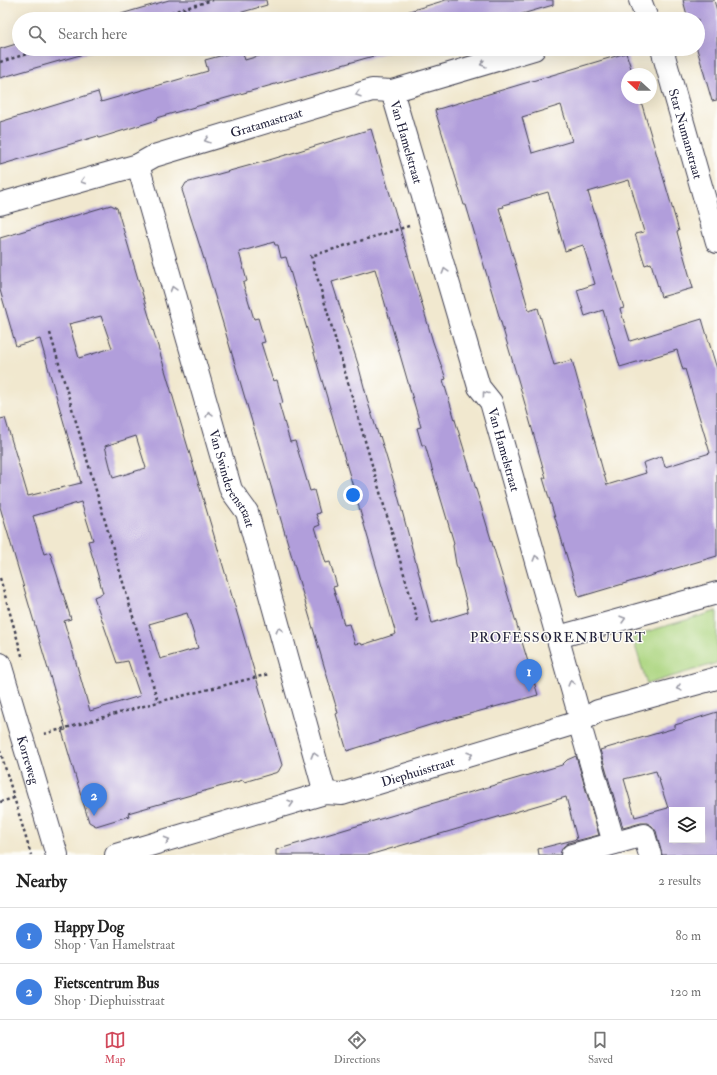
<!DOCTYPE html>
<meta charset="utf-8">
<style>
:root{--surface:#fff;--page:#f2f2f2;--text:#222;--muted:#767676;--line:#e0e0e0;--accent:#d1495b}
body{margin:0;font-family:"IM FELL Double Pica",serif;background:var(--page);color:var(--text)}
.controls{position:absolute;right:12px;bottom:12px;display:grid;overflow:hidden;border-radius:0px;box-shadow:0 4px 16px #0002}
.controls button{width:36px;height:36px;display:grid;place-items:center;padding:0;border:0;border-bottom:1px solid var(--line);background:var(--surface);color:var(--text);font:20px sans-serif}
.compass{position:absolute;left:621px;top:68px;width:36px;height:36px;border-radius:50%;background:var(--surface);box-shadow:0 4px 16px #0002;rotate:291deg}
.you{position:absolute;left:353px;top:495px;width:14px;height:14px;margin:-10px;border:3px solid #fff;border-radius:50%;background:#1a73e8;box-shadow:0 0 0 6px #1a73e833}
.badge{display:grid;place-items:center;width:26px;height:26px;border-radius:50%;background:var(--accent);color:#fff;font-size:13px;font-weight:700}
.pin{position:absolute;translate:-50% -33px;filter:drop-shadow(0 1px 2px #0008)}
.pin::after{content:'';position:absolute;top:21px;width:14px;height:12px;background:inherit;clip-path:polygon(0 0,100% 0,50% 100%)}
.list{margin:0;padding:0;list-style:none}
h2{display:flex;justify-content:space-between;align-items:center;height:52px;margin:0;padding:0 16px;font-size:17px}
h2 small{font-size:13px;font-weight:400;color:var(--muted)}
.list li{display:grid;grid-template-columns:26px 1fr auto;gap:12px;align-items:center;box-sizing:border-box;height:56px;padding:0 16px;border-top:1px solid var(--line)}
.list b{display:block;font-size:15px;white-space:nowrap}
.list p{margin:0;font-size:13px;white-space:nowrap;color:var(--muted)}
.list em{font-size:13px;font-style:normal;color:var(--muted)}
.icon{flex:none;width:22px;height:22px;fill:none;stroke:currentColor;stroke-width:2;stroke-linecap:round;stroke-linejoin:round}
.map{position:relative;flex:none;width:717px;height:855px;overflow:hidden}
.search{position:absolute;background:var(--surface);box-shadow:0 4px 16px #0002;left:12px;right:12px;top:12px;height:44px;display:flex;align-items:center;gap:10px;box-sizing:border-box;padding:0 14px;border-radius:22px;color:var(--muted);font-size:15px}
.sheet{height:164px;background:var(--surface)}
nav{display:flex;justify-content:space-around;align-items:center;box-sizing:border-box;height:56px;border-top:1px solid var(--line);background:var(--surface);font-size:11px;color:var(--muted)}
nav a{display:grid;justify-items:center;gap:2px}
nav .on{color:var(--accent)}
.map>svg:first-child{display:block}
.green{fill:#acd580;stroke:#677c5e}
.building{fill:#b19edb;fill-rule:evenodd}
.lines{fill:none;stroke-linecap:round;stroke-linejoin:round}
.minor-casing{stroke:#414051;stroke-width:24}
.path{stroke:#414051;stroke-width:2.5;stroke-dasharray:3 3;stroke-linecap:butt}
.minor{stroke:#fff;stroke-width:22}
.oneway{stroke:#9c9ca7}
.labels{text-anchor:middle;stroke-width:3;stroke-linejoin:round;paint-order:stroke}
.street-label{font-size:13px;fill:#22223b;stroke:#fdfcf7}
.neighbourhood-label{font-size:14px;letter-spacing:1px;fill:#22223b;stroke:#fdfcf7}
</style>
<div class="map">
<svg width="717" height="855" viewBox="0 0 717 855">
<rect width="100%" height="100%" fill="#fdfcf7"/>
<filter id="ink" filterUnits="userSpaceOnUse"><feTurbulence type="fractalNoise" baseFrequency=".025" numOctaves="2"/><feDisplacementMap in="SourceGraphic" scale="8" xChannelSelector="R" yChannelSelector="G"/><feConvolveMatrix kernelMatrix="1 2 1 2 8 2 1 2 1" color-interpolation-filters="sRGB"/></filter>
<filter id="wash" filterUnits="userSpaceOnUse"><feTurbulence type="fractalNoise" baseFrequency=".012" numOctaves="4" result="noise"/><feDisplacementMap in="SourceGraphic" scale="16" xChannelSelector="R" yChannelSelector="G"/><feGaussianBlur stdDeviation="0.9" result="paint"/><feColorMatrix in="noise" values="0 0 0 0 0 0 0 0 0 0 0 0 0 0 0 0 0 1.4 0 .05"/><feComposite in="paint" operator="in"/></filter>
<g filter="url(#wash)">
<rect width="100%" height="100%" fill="#f1e8cf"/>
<path class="green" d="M 717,611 L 717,663 L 647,684 L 632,636 Z"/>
<g id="blocks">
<g class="building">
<path d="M 169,0 L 266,0 L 267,5 L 218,19 L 121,19 L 121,14 Z"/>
<path d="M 446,0 L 553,0 L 553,5 L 505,19 L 383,19 Z"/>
<path d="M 683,0 L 714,0 L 717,11 L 717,100 L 712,101 L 697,49 L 698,19 L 688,19 Z"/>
<path d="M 19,37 L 19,49 L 101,49 L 0,78 L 0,49 L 16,44 L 15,38 Z"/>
<path d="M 282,49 L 398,49 L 156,118 L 157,120 L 99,138 L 98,136 L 0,165 L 0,122 L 98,92 L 101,102 L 208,71 L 205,60 L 242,50 L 245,60 Z"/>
<path d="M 626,53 L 633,74 L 627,74 L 627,98 L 640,98 L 679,231 L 677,232 L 693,288 L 661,297 L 651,263 L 645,265 L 635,234 L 644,232 L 629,180 L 588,192 L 624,308 L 620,309 L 630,341 L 702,319 L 717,369 L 717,556 L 579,597 L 543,478 L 546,478 L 519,383 L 466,205 L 464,205 L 435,110 ZM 561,105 L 572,141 L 532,153 L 522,117 ZM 548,192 L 565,251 L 583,245 L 595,284 L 577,290 L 585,316 L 603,310 L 620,367 L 677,350 L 683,370 L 685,369 L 710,453 L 665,467 L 662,456 L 643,463 L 646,473 L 607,485 L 572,360 L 554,365 L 538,308 L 529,311 L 499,208 L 504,207 L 503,205 Z"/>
<path d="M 371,129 L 433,342 L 446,379 L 443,380 L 538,695 L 433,724 L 347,751 L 336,714 L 338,713 L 203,256 L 182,190 L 186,183 L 266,161 ZM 274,242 L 275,245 L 278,245 L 281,258 L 286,257 L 396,634 L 362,645 L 361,643 L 355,644 L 349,624 L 344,625 L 333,587 L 337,586 L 330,562 L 326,563 L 315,527 L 320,525 L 316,514 L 320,513 L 314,490 L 310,491 L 295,441 L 290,442 L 279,404 L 283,403 L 277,380 L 273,381 L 261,343 L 265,342 L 258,318 L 254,319 L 243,283 L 247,281 L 239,252 ZM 375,269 L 421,427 L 417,428 L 422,445 L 425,445 L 454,543 L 453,546 L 456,564 L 466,601 L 468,612 L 432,623 L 397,492 L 380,436 L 379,437 L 369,406 L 358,364 L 332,282 Z"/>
<path d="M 111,205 L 117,208 L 282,765 L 278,772 L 244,782 L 243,780 L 128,813 L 129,816 L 96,826 L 89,822 L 62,731 L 66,730 L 0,507 L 0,419 L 5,418 L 28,496 L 81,483 L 40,339 L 16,346 L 0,290 L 0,238 ZM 101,316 L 112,348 L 79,358 L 69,324 ZM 136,436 L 146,468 L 113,478 L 105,446 ZM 81,502 L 93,540 L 88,541 L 103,593 L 94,597 L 117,663 L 128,661 L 140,696 L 90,711 L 64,621 L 71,619 L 50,552 L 44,554 L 33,516 ZM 187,613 L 198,648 L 160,659 L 149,624 Z"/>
<path d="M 717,712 L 717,855 L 662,855 L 656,831 L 652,826 L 647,823 L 641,823 L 623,828 L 600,750 L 675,728 L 675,725 ZM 656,771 L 668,808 L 635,817 L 624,779 ZM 672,810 L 702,810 L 702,840 L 672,840 Z"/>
<path d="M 576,756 L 599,835 L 568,843 L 563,847 L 560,855 L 539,855 L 538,849 L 577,839 L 566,797 L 369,855 L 276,855 L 276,850 L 562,765 L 567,760 Z"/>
</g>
</g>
</g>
<g filter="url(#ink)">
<use href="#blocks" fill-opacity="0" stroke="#414051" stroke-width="1"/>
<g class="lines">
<defs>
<g id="minor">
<path d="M 640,0 L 647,19"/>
<path id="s1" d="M 662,49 L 717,242"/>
<path id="s2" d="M 392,91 L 479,387 L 491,402 L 581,721"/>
<path id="s3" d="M 138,165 L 231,490 L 247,512 L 325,793"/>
<path id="s4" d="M 0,204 L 138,165 L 154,156 L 372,90 L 392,91 L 534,49"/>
<path d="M 558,637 L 717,593"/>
<path id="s5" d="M 0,664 L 57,855"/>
<path d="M 579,722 L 614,843"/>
<path id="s6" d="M 116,855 L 325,793 L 342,794 L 579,722 L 598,711 L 717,678"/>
<path d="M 572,855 L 644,835 L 650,855"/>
</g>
</defs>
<use href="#minor" class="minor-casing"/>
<g class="path">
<path d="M 148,19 L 213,0"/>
<path d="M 0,62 L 44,49"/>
<path d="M 409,226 L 311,256 L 418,622"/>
<path d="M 50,333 L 158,702"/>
<path d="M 0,578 L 23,659"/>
<path d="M 44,734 L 158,702 L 269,674"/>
<path d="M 0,750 L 31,855"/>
<path d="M 0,802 L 14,798"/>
</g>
<use href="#minor" class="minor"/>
</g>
<defs><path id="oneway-chevron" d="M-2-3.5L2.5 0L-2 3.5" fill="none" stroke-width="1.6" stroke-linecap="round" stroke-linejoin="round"/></defs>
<g class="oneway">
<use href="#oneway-chevron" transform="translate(483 64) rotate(164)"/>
<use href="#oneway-chevron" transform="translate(358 94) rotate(163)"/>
<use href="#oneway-chevron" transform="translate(207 140) rotate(163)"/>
<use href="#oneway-chevron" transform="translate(83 181) rotate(164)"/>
<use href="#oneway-chevron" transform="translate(445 271) rotate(-107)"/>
<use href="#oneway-chevron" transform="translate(173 289) rotate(-106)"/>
<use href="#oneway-chevron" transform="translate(485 394) rotate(-127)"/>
<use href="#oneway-chevron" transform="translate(209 414) rotate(-106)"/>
<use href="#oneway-chevron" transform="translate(536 558) rotate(-106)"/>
<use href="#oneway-chevron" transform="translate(623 619) rotate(-16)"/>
<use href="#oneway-chevron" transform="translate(279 630) rotate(-106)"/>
<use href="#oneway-chevron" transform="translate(571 683) rotate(-105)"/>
<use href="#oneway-chevron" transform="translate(679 688) rotate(165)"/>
<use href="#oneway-chevron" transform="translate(314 755) rotate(-106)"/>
<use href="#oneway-chevron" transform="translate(470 755) rotate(-17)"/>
<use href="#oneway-chevron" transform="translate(291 803) rotate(-17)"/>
<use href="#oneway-chevron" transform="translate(167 840) rotate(-17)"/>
</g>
</g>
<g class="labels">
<g class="street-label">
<text dy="5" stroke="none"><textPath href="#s4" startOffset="279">Gratamastraat</textPath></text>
<text dy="5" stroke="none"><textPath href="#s1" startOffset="88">Star Numanstraat</textPath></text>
<text dy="5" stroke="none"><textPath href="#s2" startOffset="53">Van Hamelstraat</textPath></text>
<text dy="5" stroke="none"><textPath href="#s2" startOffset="377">Van Hamelstraat</textPath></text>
<text dy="5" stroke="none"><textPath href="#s3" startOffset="328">Van Swinderenstraat</textPath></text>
<text dy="5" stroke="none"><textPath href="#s5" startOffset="100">Korreweg</textPath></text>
<text dy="5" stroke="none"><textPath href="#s6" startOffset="314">Diephuisstraat</textPath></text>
</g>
<g class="neighbourhood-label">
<text x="558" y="642">PROFESSORENBUURT</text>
</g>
</g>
</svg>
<div class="controls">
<button><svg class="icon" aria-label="layers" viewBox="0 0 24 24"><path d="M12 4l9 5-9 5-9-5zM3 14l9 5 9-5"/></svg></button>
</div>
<svg class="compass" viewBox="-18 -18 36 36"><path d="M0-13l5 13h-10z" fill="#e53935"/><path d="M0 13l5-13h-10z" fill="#767676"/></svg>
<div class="you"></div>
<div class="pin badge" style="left:529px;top:692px;background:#3f7fe0">1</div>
<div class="pin badge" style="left:94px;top:816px;background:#3f7fe0">2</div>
<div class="search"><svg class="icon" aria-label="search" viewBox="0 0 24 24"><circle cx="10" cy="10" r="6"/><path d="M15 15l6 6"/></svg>Search here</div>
</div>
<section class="sheet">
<h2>Nearby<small>2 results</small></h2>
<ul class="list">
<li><span class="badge" style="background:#3f7fe0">1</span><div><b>Happy Dog</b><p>Shop · Van Hamelstraat</p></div><em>80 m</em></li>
<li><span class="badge" style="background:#3f7fe0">2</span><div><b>Fietscentrum Bus</b><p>Shop · Diephuisstraat</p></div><em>120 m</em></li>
</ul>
</section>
<nav>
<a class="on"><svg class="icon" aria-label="map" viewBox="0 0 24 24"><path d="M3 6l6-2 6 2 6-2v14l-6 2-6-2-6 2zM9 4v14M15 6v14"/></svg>Map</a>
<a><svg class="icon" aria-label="directions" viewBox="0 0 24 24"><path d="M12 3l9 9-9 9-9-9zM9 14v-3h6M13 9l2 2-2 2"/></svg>Directions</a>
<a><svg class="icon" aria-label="saved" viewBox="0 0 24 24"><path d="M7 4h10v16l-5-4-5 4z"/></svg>Saved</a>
</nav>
